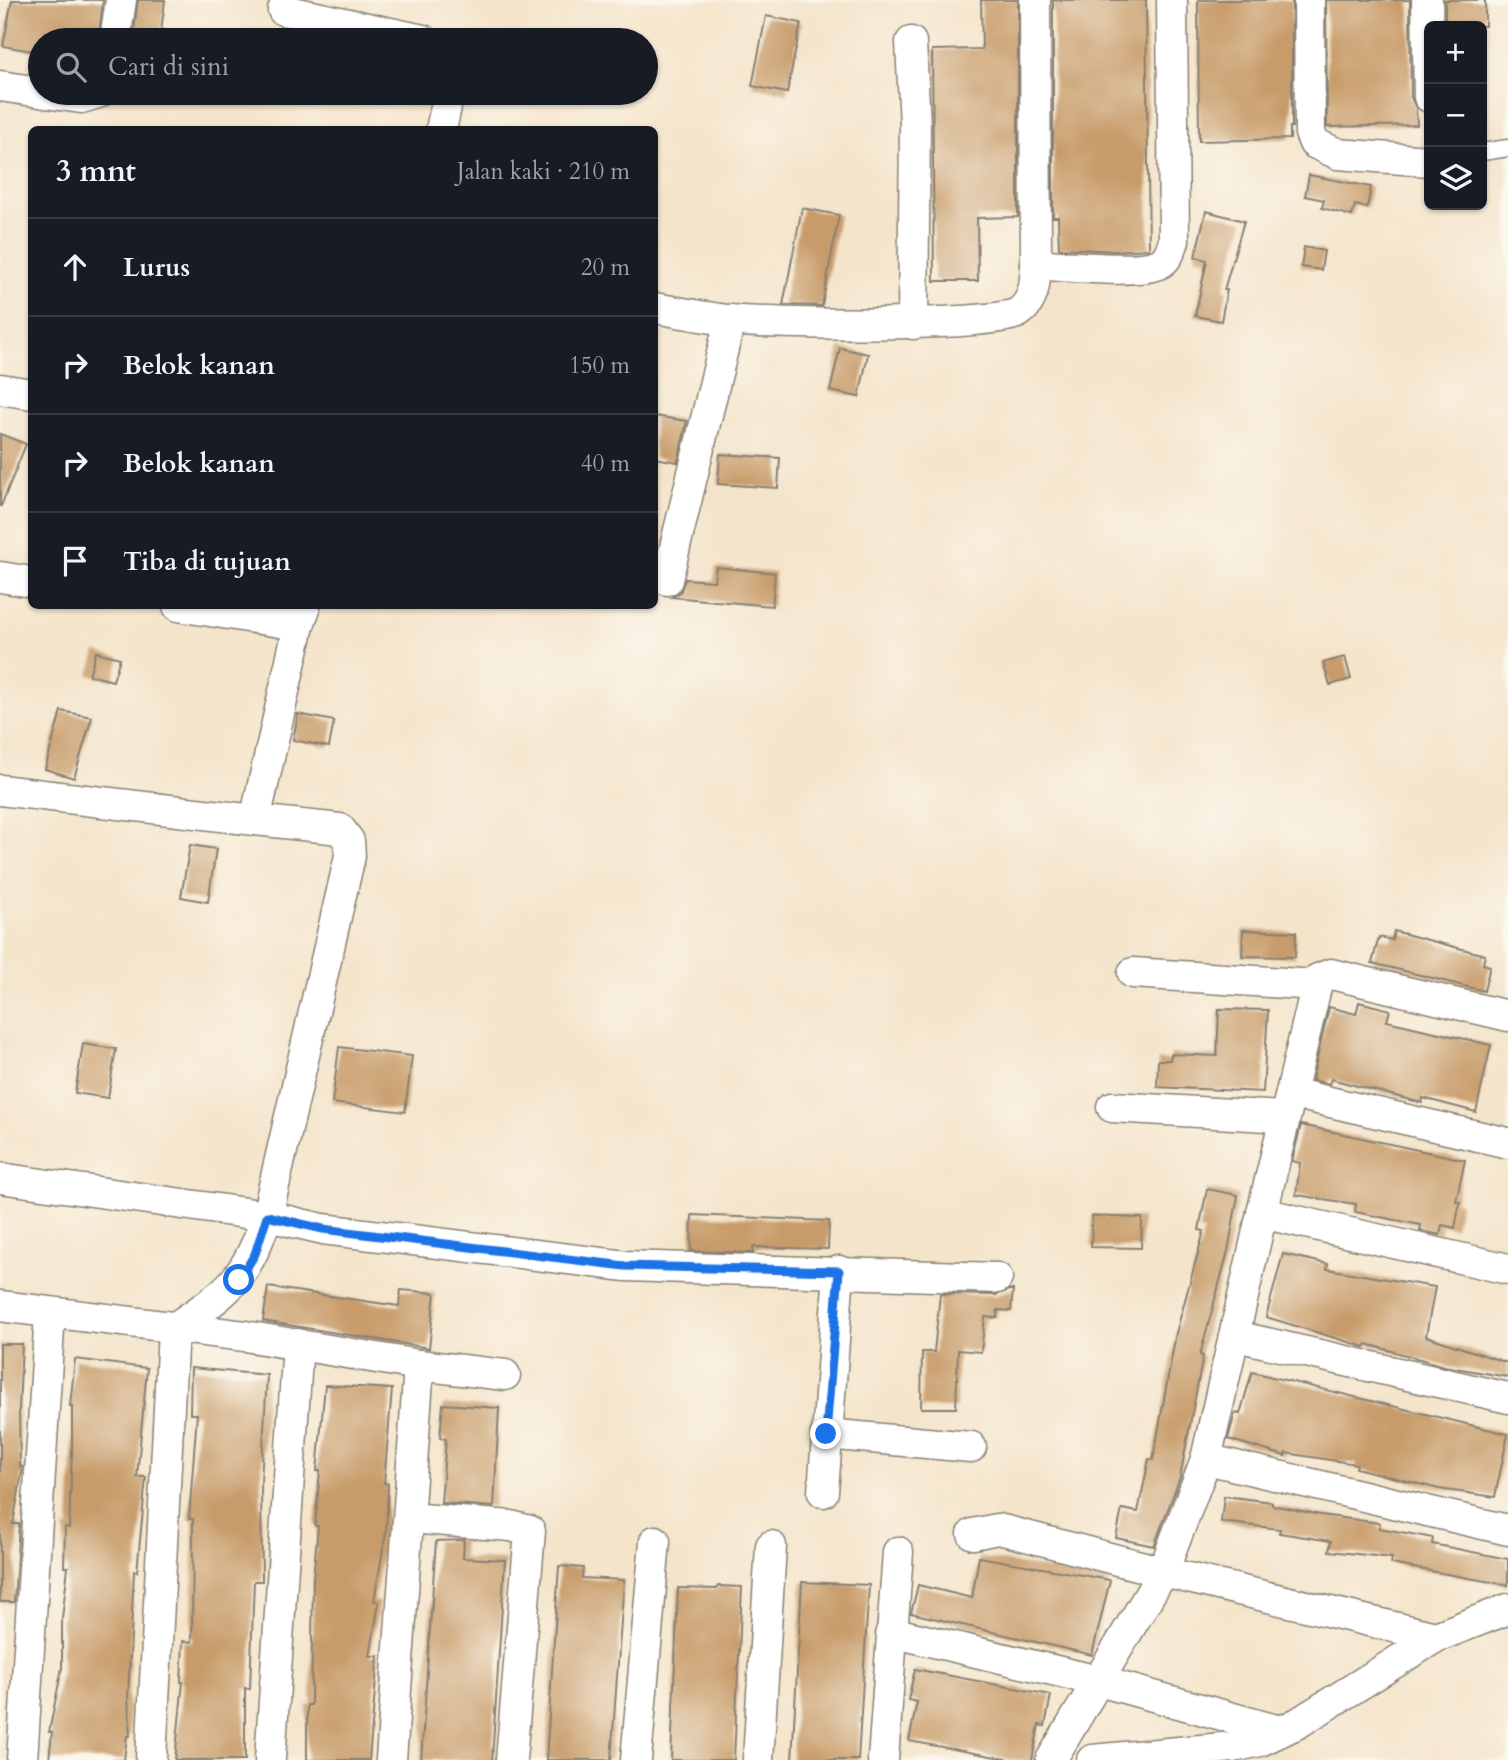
<!DOCTYPE html>
<html lang="id">
<meta charset="utf-8">
<style>
:root{--surface:#171b24;--page:#242831;--text:#f1f3f6;--muted:#9ea1a6;--line:#363941}
body{margin:0;font-family:Cardo,serif;background:var(--page);color:var(--text)}
.controls{position:absolute;right:21px;top:21px;display:grid;overflow:hidden;border-radius:10px;box-shadow:0 2px 5px #0004}
.controls button{width:63px;height:63px;display:grid;place-items:center;padding:0;border:0;border-bottom:2px solid var(--line);background:var(--surface);color:var(--text);font:35px sans-serif}
.stop{position:absolute;width:21px;height:21px;margin:-16px;border:5px solid #1a73e8;border-radius:50%;background:#fff}
.stop.end{background:#1a73e8;border-color:#fff;box-shadow:0 2px 7px #0008}
.list{margin:0;padding:0;list-style:none}
h2{display:flex;justify-content:space-between;align-items:center;height:91px;margin:0;padding:0 28px;font-size:30px}
h2 small{font-size:23px;font-weight:400;color:var(--muted)}
.list li{display:grid;grid-template-columns:46px 1fr auto;gap:21px;align-items:center;box-sizing:border-box;height:98px;padding:0 28px;border-top:2px solid var(--line)}
.list b{display:block;font-size:26px;white-space:nowrap}
.list em{font-size:23px;font-style:normal;color:var(--muted)}
.icon{flex:none;width:38px;height:38px;fill:none;stroke:currentColor;stroke-width:2;stroke-linecap:round;stroke-linejoin:round}
.map{position:relative;flex:none;width:1508px;height:1760px;overflow:hidden}
.search{position:absolute;background:var(--surface);box-shadow:0 2px 5px #0004;left:28px;top:28px;width:630px;height:77px;display:flex;align-items:center;gap:18px;box-sizing:border-box;padding:0 24px;border-radius:38px;color:var(--muted);font-size:26px}
.panel{position:absolute;background:var(--surface);box-shadow:0 2px 5px #0004;left:28px;top:126px;width:630px;height:483px;border-radius:10px}
.map>svg:first-child{display:block}
.building{fill:#c89c6a}
.lines{fill:none;stroke-linecap:round;stroke-linejoin:round}
.lane-casing{stroke:#888073;stroke-width:19}
.street-casing{stroke:#888073;stroke-width:33}
.lane{stroke:#fff;stroke-width:16}
.street{stroke:#fff;stroke-width:30}
.route{stroke:#1a73e8;stroke-width:9}
</style>
<div class="map">
<svg width="1508" height="1760" viewBox="0 0 1508 1760">
<rect width="100%" height="100%" fill="#fbf7ec"/>
<filter id="ink" filterUnits="userSpaceOnUse"><feTurbulence type="fractalNoise" baseFrequency=".0143" numOctaves="2"/><feDisplacementMap in="SourceGraphic" scale="14" xChannelSelector="R" yChannelSelector="G"/><feConvolveMatrix kernelMatrix="1 2 1 2 8 2 1 2 1" color-interpolation-filters="sRGB"/></filter>
<filter id="wash" filterUnits="userSpaceOnUse"><feTurbulence type="fractalNoise" baseFrequency=".00686" numOctaves="4" result="noise"/><feDisplacementMap in="SourceGraphic" scale="28" xChannelSelector="R" yChannelSelector="G"/><feGaussianBlur stdDeviation="1.57" result="paint"/><feColorMatrix in="noise" values="0 0 0 0 0 0 0 0 0 0 0 0 0 0 0 0 0 1.4 0 .05"/><feComposite in="paint" operator="in"/></filter>
<g filter="url(#wash)">
<rect width="100%" height="100%" fill="#f4e4ca"/>
<g id="blocks">
<g class="building">
<path d="M 12,0 L 103,0 L 98,40 L 40,40 L 38,52 L 3,46 Z"/>
<path d="M 138,0 L 165,0 L 160,40 L 133,40 Z"/>
<path d="M 981,0 L 1018,0 L 1018,217 L 977,218 L 978,281 L 934,281 L 932,50 L 982,49 Z"/>
<path d="M 1053,0 L 1146,0 L 1149,249 L 1115,251 L 1059,248 L 1058,217 L 1053,217 Z"/>
<path d="M 1198,0 L 1292,0 L 1292,127 L 1290,127 L 1290,139 L 1199,141 Z"/>
<path d="M 1326,0 L 1410,0 L 1411,97 L 1416,108 L 1417,125 L 1327,127 Z"/>
<rect x="1445" y="0" width="40" height="26"/>
<path d="M 766,16 L 801,23 L 787,93 L 752,86 Z"/>
<path d="M 1309,175 L 1371,187 L 1367,208 L 1355,205 L 1352,216 L 1322,208 L 1324,200 L 1305,196 Z"/>
<path d="M 802,208 L 839,215 L 822,306 L 783,305 Z"/>
<path d="M 1206,211 L 1244,221 L 1224,290 L 1227,290 L 1221,321 L 1195,316 L 1207,260 L 1195,257 Z"/>
<path d="M 1304,247 L 1324,251 L 1321,270 L 1301,267 Z"/>
<path d="M 840,348 L 868,354 L 859,397 L 830,391 Z"/>
<path d="M 654,416 L 687,421 L 678,462 L 654,458 Z"/>
<path d="M 0,434 L 26,444 L 1,506 L 0,506 Z"/>
<path d="M 720,454 L 780,458 L 778,488 L 718,484 Z"/>
<path d="M 716,567 L 775,573 L 772,606 L 672,597 L 680,592 L 685,579 L 714,581 Z"/>
<path d="M 96,652 L 120,658 L 113,681 L 89,675 Z"/>
<path d="M 1345,657 L 1351,679 L 1330,685 L 1323,663 Z"/>
<path d="M 61,711 L 92,717 L 74,778 L 45,769 Z"/>
<path d="M 298,714 L 334,721 L 329,747 L 293,740 Z"/>
<path d="M 190,845 L 216,849 L 208,902 L 181,897 Z"/>
<path d="M 1243,930 L 1296,932 L 1295,957 L 1242,956 Z"/>
<path d="M 1394,931 L 1485,955 L 1483,964 L 1490,966 L 1484,991 L 1372,963 L 1379,937 L 1392,940 Z"/>
<path d="M 1359,1002 L 1390,1010 L 1387,1021 L 1491,1045 L 1476,1112 L 1423,1098 L 1422,1103 L 1331,1079 L 1329,1084 L 1312,1080 L 1329,1007 L 1356,1014 Z"/>
<path d="M 1219,1009 L 1268,1010 L 1263,1092 L 1157,1087 L 1158,1060 L 1170,1060 L 1171,1054 L 1217,1056 Z"/>
<path d="M 83,1044 L 116,1049 L 108,1098 L 75,1093 Z"/>
<path d="M 339,1047 L 412,1056 L 405,1112 L 332,1103 Z"/>
<path d="M 1301,1125 L 1465,1160 L 1456,1201 L 1460,1202 L 1455,1228 L 1442,1225 L 1440,1235 L 1420,1231 L 1421,1225 L 1355,1212 L 1356,1204 L 1296,1195 L 1300,1163 L 1292,1161 Z"/>
<path d="M 1207,1189 L 1238,1195 L 1228,1251 L 1200,1355 L 1203,1356 L 1180,1477 L 1154,1546 L 1116,1538 L 1122,1509 L 1138,1512 L 1149,1459 L 1153,1460 L 1176,1333 L 1204,1231 L 1199,1230 Z"/>
<path d="M 692,1215 L 829,1221 L 828,1249 L 753,1247 L 753,1253 L 691,1251 Z"/>
<path d="M 1092,1216 L 1142,1218 L 1141,1248 L 1091,1247 Z"/>
<path d="M 1283,1254 L 1328,1264 L 1327,1269 L 1435,1287 L 1426,1336 L 1508,1363 L 1508,1377 L 1444,1366 L 1367,1344 L 1365,1347 L 1266,1317 Z"/>
<path d="M 268,1287 L 399,1306 L 401,1290 L 435,1293 L 429,1348 L 263,1321 Z"/>
<path d="M 1009,1290 L 1013,1290 L 1011,1311 L 998,1310 L 997,1318 L 985,1317 L 981,1352 L 958,1350 L 956,1408 L 921,1408 L 922,1352 L 934,1352 L 940,1294 L 996,1295 Z"/>
<path d="M 0,1344 L 22,1344 L 19,1411 L 20,1467 L 23,1467 L 13,1524 L 19,1524 L 14,1602 L 0,1602 Z"/>
<path d="M 75,1359 L 147,1368 L 137,1477 L 146,1477 L 137,1572 L 134,1571 L 128,1698 L 130,1736 L 127,1736 L 124,1760 L 49,1760 L 52,1732 L 49,1732 L 62,1668 L 62,1619 L 68,1567 L 64,1567 L 65,1527 L 69,1528 L 72,1452 L 72,1406 L 70,1406 Z"/>
<path d="M 191,1368 L 267,1375 L 261,1483 L 262,1581 L 254,1581 L 250,1689 L 245,1688 L 245,1760 L 175,1760 L 183,1682 L 181,1682 L 183,1641 L 192,1642 L 193,1519 L 189,1519 L 197,1414 L 190,1414 Z"/>
<path d="M 1252,1372 L 1508,1434 L 1495,1497 L 1439,1489 L 1356,1468 L 1357,1464 L 1286,1453 L 1285,1456 L 1228,1439 L 1235,1413 L 1240,1414 Z"/>
<path d="M 325,1385 L 392,1389 L 384,1483 L 388,1484 L 386,1532 L 374,1601 L 379,1602 L 370,1656 L 378,1656 L 369,1760 L 307,1760 L 307,1705 L 311,1705 L 313,1579 L 318,1526 L 315,1526 L 320,1471 L 317,1471 Z"/>
<path d="M 443,1404 L 499,1408 L 494,1507 L 441,1503 L 446,1439 L 440,1438 Z"/>
<path d="M 1224,1496 L 1272,1502 L 1272,1505 L 1321,1515 L 1380,1523 L 1379,1528 L 1433,1538 L 1432,1544 L 1508,1559 L 1508,1585 L 1391,1564 L 1392,1558 L 1329,1551 L 1331,1541 L 1279,1533 L 1280,1529 L 1221,1522 Z"/>
<path d="M 464,1540 L 463,1558 L 505,1560 L 492,1760 L 421,1760 L 436,1541 Z"/>
<path d="M 979,1557 L 1110,1580 L 1092,1655 L 911,1613 L 918,1585 L 972,1598 Z"/>
<path d="M 559,1566 L 583,1568 L 582,1578 L 624,1580 L 611,1760 L 546,1760 Z"/>
<path d="M 802,1582 L 869,1585 L 858,1760 L 792,1760 Z"/>
<path d="M 718,1586 L 742,1587 L 734,1760 L 671,1760 L 678,1588 L 717,1589 Z"/>
<path d="M 915,1669 L 1051,1695 L 1045,1726 L 1039,1725 L 1032,1760 L 1012,1760 L 909,1741 L 917,1702 L 908,1700 Z"/>
</g>
</g>
</g>
<g filter="url(#ink)">
<use href="#blocks" fill-opacity="0" stroke="#888073" stroke-width="2"/>
<g class="lines">
<defs>
<path id="lane" d="M 1482,152 L 1508,148"/>
<g id="street">
<path d="M 1309,0 L 1310,133 L 1314,143 L 1338,154 L 1429,161"/>
<path d="M 1427,0 L 1429,97"/>
<path d="M 283,10 L 423,40"/>
<path d="M 115,40 L 121,0"/>
<path d="M 911,42 L 915,126 L 913,324"/>
<path d="M 0,86 L 40,92"/>
<path d="M 45,93 L 81,98 L 98,93"/>
<path d="M 441,130 L 449,93"/>
<path d="M 1036,264 C 1062,266 1134,273 1156,265 C 1168,261 1170,251 1174,241 L 1172,0"/>
<path d="M 654,308 C 679,312 703,317 728,320 C 767,324 996,328 1019,312 C 1035,301 1035,281 1036,264 L 1035,0"/>
<path d="M 0,389 L 32,394"/>
<path d="M 0,577 L 32,582"/>
<path d="M 667,580 L 730,320"/>
<path d="M 178,606 L 299,625 L 305,608"/>
<path d="M 0,790 L 255,820"/>
<path d="M 1133,973 L 1316,985"/>
<path d="M 1291,1093 L 1318,979 L 1331,974 L 1508,1016"/>
<path d="M 1112,1107 L 1284,1117"/>
<path d="M 0,1178 L 267,1216 L 323,1229 L 626,1266 L 997,1278"/>
<path d="M 1262,1213 L 1291,1093 L 1508,1143"/>
<path d="M 0,1306 L 245,1336 L 419,1365 L 505,1375"/>
<path d="M 1236,1336 L 1508,1398"/>
<path d="M 826,1434 L 971,1447"/>
<path d="M 1206,1459 L 1508,1530"/>
<path d="M 823,1492 L 839,1271"/>
<path d="M 409,1518 L 511,1526 L 530,1531 L 511,1760"/>
<path d="M 973,1534 L 997,1529 L 1007,1531 L 1163,1572 L 1436,1637"/>
<path d="M 891,1632 L 1099,1681 L 1280,1731"/>
<path d="M 22,1760 L 50,1313"/>
<path d="M 151,1760 L 173,1329 C 228,1291 245,1282 267,1216 L 350,856 L 349,841 L 340,829 L 255,820 L 299,625"/>
<path d="M 270,1760 L 298,1344"/>
<path d="M 391,1760 L 419,1365"/>
<path d="M 636,1760 L 655,1541"/>
<path d="M 758,1760 L 771,1546"/>
<path d="M 883,1760 L 898,1552"/>
<path d="M 1051,1760 L 1163,1572 L 1206,1459 L 1262,1213 L 1508,1269"/>
<path d="M 1092,1760 L 1233,1747 L 1260,1741 L 1298,1723 L 1436,1637 L 1508,1609"/>
</g>
</defs>
<use href="#lane" class="lane-casing"/>
<use href="#street" class="street-casing"/>
<use href="#lane" class="lane"/>
<use href="#street" class="street"/>
</g>
</g>
<g class="lines" filter="url(#ink)">
<path class="route" d="M 239,1280 L 255,1254 L 267,1216 L 323,1229 L 625,1266 L 839,1271 L 826,1434"/>
</g>
</svg>
<div class="controls">
<button>+</button>
<button>−</button>
<button><svg class="icon" aria-label="layers" viewBox="0 0 24 24"><path d="M12 4l9 5-9 5-9-5zM3 14l9 5 9-5"/></svg></button>
</div>
<div class="stop" style="left:239px;top:1280px"></div>
<div class="stop end" style="left:826px;top:1434px"></div>
<div class="search"><svg class="icon" aria-label="search" viewBox="0 0 24 24"><circle cx="10" cy="10" r="6"/><path d="M15 15l6 6"/></svg>Cari di sini</div>
<section class="panel">
<h2>3 mnt<small>Jalan kaki · 210 m</small></h2>
<ul class="list">
<li><svg class="icon" aria-label="ahead" viewBox="0 0 24 24"><path d="M12 20V5M6 11l6-6 6 6"/></svg><div><b>Lurus</b></div><em>20 m</em></li>
<li><svg class="icon" aria-label="right" viewBox="0 0 24 24"><path d="M7 20v-9h11M14 6l5 5-5 5"/></svg><div><b>Belok kanan</b></div><em>150 m</em></li>
<li><svg class="icon" aria-label="right" viewBox="0 0 24 24"><path d="M7 20v-9h11M14 6l5 5-5 5"/></svg><div><b>Belok kanan</b></div><em>40 m</em></li>
<li><svg class="icon" aria-label="arrive" viewBox="0 0 24 24"><path d="M6 21V4h12l-3 4 3 4H6"/></svg><div><b>Tiba di tujuan</b></div></li>
</ul>
</section>
</div>
